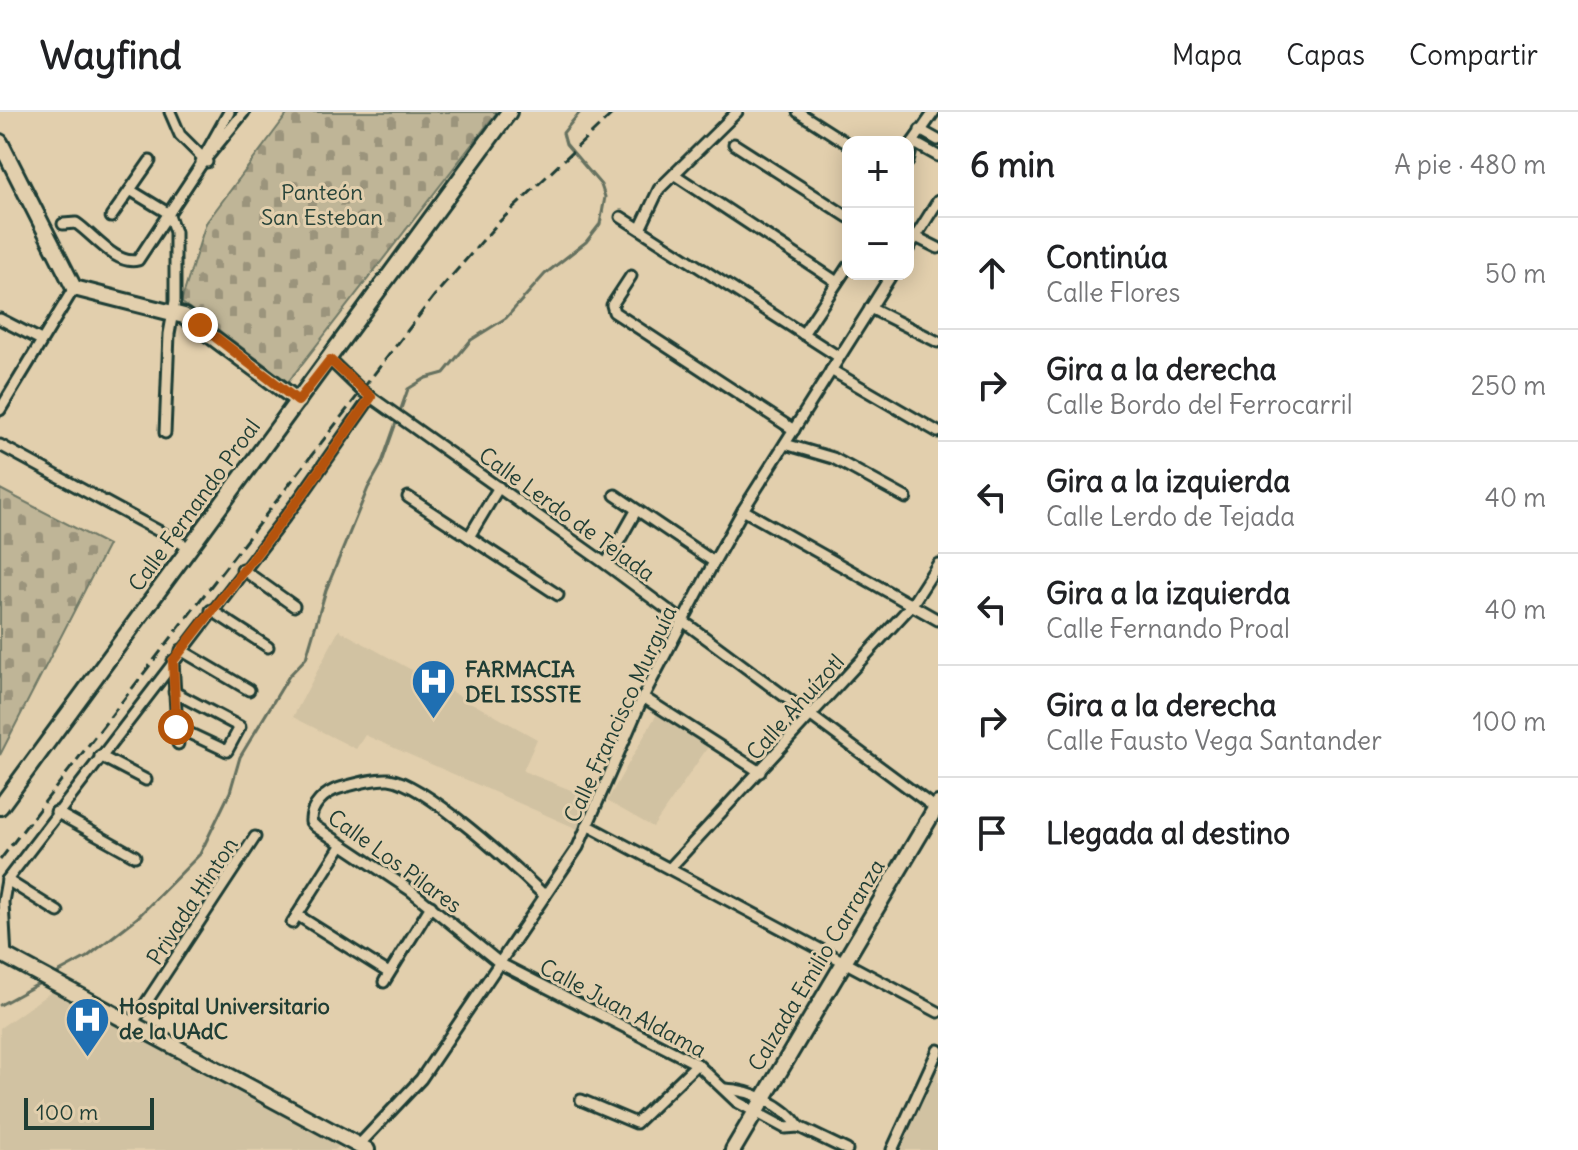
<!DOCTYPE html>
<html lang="es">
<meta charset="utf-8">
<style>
:root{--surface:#fff;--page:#f6f6f6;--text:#202124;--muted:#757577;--line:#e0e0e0}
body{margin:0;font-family:Delius,sans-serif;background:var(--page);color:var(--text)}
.controls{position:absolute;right:24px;top:24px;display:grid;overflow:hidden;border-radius:16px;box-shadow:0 4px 20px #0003}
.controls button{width:72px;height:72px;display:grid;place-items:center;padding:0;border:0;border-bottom:2px solid var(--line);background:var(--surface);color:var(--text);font:40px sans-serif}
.scale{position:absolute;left:24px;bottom:20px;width:130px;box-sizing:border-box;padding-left:8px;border:4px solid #1f3d34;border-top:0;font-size:22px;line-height:28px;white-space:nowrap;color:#1f3d34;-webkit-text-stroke:6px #e2cfad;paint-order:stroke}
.stop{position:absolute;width:24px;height:24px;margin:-18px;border:6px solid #b45309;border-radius:50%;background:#fff}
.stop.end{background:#b45309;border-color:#fff;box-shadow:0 2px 8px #0008}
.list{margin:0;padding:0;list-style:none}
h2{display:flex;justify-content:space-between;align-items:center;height:104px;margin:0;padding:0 32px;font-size:34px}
h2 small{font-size:26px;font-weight:400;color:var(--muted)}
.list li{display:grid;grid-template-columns:52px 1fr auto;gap:24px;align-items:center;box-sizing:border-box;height:112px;padding:0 32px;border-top:2px solid var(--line)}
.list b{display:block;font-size:30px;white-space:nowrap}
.list p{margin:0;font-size:26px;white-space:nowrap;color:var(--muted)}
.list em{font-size:26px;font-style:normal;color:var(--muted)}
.icon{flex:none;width:44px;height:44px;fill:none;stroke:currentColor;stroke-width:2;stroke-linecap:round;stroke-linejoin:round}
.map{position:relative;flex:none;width:938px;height:1038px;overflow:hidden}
header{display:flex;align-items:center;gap:48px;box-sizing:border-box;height:112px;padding:0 40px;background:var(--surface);border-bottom:2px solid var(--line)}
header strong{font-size:38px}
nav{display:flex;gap:44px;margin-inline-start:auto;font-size:28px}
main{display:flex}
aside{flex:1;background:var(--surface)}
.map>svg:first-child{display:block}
.built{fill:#d1c2a2}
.cemetery{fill:url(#cemetery-stones);stroke:#6f7966;stroke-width:2}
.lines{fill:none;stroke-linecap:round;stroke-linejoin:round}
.stream{stroke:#65715f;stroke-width:3}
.street-casing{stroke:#1f3d34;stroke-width:15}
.secondary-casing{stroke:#1f3d34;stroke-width:20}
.primary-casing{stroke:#1f3d34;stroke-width:20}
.street{stroke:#e2cfad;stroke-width:9}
.secondary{stroke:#e2cfad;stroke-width:14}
.primary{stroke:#e2cfad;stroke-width:14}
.rail{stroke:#1f3d34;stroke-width:3;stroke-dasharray:12 6;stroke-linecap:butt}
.route{stroke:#b45309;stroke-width:10}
.labels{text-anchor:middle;stroke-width:6;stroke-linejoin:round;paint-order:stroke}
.park-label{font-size:22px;fill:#274339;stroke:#e2cfad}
.street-label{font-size:22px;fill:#1f3d34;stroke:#e2cfad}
.poi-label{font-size:22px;font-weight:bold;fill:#1f3d34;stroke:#e2cfad;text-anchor:start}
</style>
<header>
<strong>Wayfind</strong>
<nav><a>Mapa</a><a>Capas</a><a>Compartir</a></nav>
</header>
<main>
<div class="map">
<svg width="938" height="1038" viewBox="0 0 938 1038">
<defs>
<pattern id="cemetery-stones" width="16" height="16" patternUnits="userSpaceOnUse" patternTransform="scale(2)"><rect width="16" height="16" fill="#bfb597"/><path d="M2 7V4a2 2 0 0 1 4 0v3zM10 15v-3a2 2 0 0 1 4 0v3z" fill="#9b947c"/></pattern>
</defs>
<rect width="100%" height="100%" fill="#e2cfad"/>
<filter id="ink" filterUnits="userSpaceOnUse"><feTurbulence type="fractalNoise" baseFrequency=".0125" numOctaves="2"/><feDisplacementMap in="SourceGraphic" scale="16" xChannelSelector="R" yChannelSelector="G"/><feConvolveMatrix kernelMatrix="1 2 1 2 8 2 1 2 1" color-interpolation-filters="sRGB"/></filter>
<g filter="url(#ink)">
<g class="built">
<path d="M 339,518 L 537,627 L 523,659 L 591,686 L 580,718 L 365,623 L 356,637 L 293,605 Z"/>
<path d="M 658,600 L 710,632 L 653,715 L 607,689 Z"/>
<path d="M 51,880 L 341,1032 L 335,1038 L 0,1038 L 0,916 Z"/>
<path d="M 938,957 L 938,1038 L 895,1038 Z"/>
</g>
<g class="cemetery">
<path d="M 289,0 L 497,0 L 288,270 L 181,190 L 206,111 Z"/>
<path d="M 0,377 L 108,433 L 0,643 Z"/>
</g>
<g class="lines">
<g class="stream">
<path d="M 52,864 L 87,845 L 137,806 L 200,742 L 230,680 L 240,645 L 289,564 L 306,546 L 326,478 L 368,376 L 381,353 L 408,277 L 426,266 L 444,261 L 471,228 L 506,206 L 545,162 L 586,130 L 600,112 L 605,85 L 601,73 L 566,32 L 563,21 L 580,0"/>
<path d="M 0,893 L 42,870"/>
</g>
<defs>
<g id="street">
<path d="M 170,0 L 180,23 L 207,50"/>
<path d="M 798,0 L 848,32"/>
<path d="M 920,18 L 938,28"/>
<path d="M 913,30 L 938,44"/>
<path d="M 734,32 L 848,105"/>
<path d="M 201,50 L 229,0"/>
<path d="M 908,50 L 913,30 L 934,0"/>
<path d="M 675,63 L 837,170"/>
<path d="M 130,78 L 168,101 L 175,120 L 175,189 L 169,222 L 165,321"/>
<path d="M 111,105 L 150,49"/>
<path d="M 621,105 L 839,245"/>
<path d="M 63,112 L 76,111 C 94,123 116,154 138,148 L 200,54 L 244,0"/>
<path d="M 641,115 L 659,77 L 737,0"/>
<path d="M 916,125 L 938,136"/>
<path d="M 908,137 L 938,89"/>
<path d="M 631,164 L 612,193 L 614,200 L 794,318"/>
<path d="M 870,196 L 938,230"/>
<path d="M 0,207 L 41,228"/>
<path d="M 803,222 L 848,154"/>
<path d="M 330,248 L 361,278 L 606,452 L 938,698"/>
<path d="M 831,258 L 938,320"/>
<path d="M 0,298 L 74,176"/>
<path d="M 785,332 L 833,346 L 906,386"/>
<path d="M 0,333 L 190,436"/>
<path d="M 615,383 L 714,450"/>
<path d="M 408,385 L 558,483"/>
<path d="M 743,398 L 938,508"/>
<path d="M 469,425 L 499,375"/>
<path d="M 606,452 L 636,399"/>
<path d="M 242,457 L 294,494"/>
<path d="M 211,498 L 268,535"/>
<path d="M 181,538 L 249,578"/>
<path d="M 173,549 L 178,632"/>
<path d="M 174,580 L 240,615 L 227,639 L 176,615"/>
<path d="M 643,585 L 760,660"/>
<path d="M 100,644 L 146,668"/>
<path d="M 56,700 L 135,744"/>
<path d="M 587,713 L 938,900"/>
<path d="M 670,756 L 911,494 L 938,452"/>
<path d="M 7,768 L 58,800"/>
<path d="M 545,784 C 517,757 425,671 389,667 C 374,666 355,672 340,676 C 325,680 310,694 311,710 L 316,715 L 410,778 L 501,852 L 697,952 L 737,990 L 785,1016 L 799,1015 L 847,1038"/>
<path d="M 297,803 L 389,861"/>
<path d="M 292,811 L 341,734"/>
<path d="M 6,846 L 3,790 L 7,768 L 302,383 L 371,285"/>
<path d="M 384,870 L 431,794"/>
<path d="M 132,912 L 255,725"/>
<path d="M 725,977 C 751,978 785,993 799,1015"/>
<path d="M 581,988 L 636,1011 L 697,952"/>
<path d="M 357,1035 L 421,967 L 578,735 L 643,585 L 714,450 L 743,398 L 892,162"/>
<path d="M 892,1038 L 938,938"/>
</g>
<g id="secondary">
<path d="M 0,30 L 74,176 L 184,204 L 298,289"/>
<path d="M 0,695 L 509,0"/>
</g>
<g id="primary">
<path d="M 0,841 L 367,1038"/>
<path d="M 733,1038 L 938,692"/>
</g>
</defs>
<use href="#street" class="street-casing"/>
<use href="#secondary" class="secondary-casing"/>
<use href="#primary" class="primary-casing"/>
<use href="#street" class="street"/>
<use href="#secondary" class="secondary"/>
<use href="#primary" class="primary"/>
<path class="rail" d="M 0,748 L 435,183 L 498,111 L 614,0"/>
</g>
</g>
<g class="lines" filter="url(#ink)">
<path class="route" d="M 176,615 L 173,549 L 302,383 L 371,285 L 330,248 L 298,289 L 200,213"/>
</g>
<defs>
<symbol id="hospital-pin" viewBox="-11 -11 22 30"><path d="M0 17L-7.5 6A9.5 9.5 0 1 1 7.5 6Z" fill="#1f6fb2" stroke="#e2cfad"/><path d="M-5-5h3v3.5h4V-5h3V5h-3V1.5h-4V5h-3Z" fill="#fff"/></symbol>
</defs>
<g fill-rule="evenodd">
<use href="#hospital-pin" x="408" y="544" width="51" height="69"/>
<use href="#hospital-pin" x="62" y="882" width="51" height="69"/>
</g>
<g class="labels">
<g class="park-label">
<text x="322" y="88">Panteón<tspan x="322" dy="25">San Esteban</tspan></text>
</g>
<g class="street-label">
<text transform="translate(194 393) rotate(-54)" y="8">Calle Fernando Proal</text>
<text transform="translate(567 402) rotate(36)" y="8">Calle Lerdo de Tejada</text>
<text transform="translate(795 595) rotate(-48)" y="8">Calle Ahuízotl</text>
<text transform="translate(620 602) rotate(-65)" y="8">Calle Francisco Murguía</text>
<text transform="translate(395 749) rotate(36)" y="8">Calle Los Pilares</text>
<text transform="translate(192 789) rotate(-57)" y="8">Privada Hinton</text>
<text transform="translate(816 853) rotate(-59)" y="8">Calzada Emilio Carranza</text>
<text transform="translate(623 896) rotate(28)" y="8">Calle Juan Aldama</text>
</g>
<g class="poi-label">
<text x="465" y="565">FARMACIA<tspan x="465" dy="25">DEL ISSSTE</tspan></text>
<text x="119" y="902">Hospital Universitario<tspan x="119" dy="25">de la UAdC</tspan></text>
</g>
</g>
</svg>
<div class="controls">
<button>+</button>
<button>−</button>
</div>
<div class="scale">100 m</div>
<div class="stop" style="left:176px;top:615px"></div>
<div class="stop end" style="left:200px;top:213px"></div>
</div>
<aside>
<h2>6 min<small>A pie · 480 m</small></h2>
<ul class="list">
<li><svg class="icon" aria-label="ahead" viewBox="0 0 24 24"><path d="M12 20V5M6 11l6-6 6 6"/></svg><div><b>Continúa</b><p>Calle Flores</p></div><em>50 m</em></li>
<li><svg class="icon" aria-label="right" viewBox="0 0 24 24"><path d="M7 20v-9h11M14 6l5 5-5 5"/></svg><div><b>Gira a la derecha</b><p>Calle Bordo del Ferrocarril</p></div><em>250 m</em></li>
<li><svg class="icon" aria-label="left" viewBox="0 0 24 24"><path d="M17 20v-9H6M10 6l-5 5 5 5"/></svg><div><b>Gira a la izquierda</b><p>Calle Lerdo de Tejada</p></div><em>40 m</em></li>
<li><svg class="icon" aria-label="left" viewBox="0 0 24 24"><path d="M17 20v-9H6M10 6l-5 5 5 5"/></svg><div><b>Gira a la izquierda</b><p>Calle Fernando Proal</p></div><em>40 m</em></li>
<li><svg class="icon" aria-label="right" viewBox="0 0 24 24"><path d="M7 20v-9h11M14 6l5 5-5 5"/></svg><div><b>Gira a la derecha</b><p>Calle Fausto Vega Santander</p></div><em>100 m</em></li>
<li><svg class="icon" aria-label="arrive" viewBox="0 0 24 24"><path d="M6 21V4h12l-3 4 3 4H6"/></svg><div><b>Llegada al destino</b></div></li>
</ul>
</aside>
</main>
